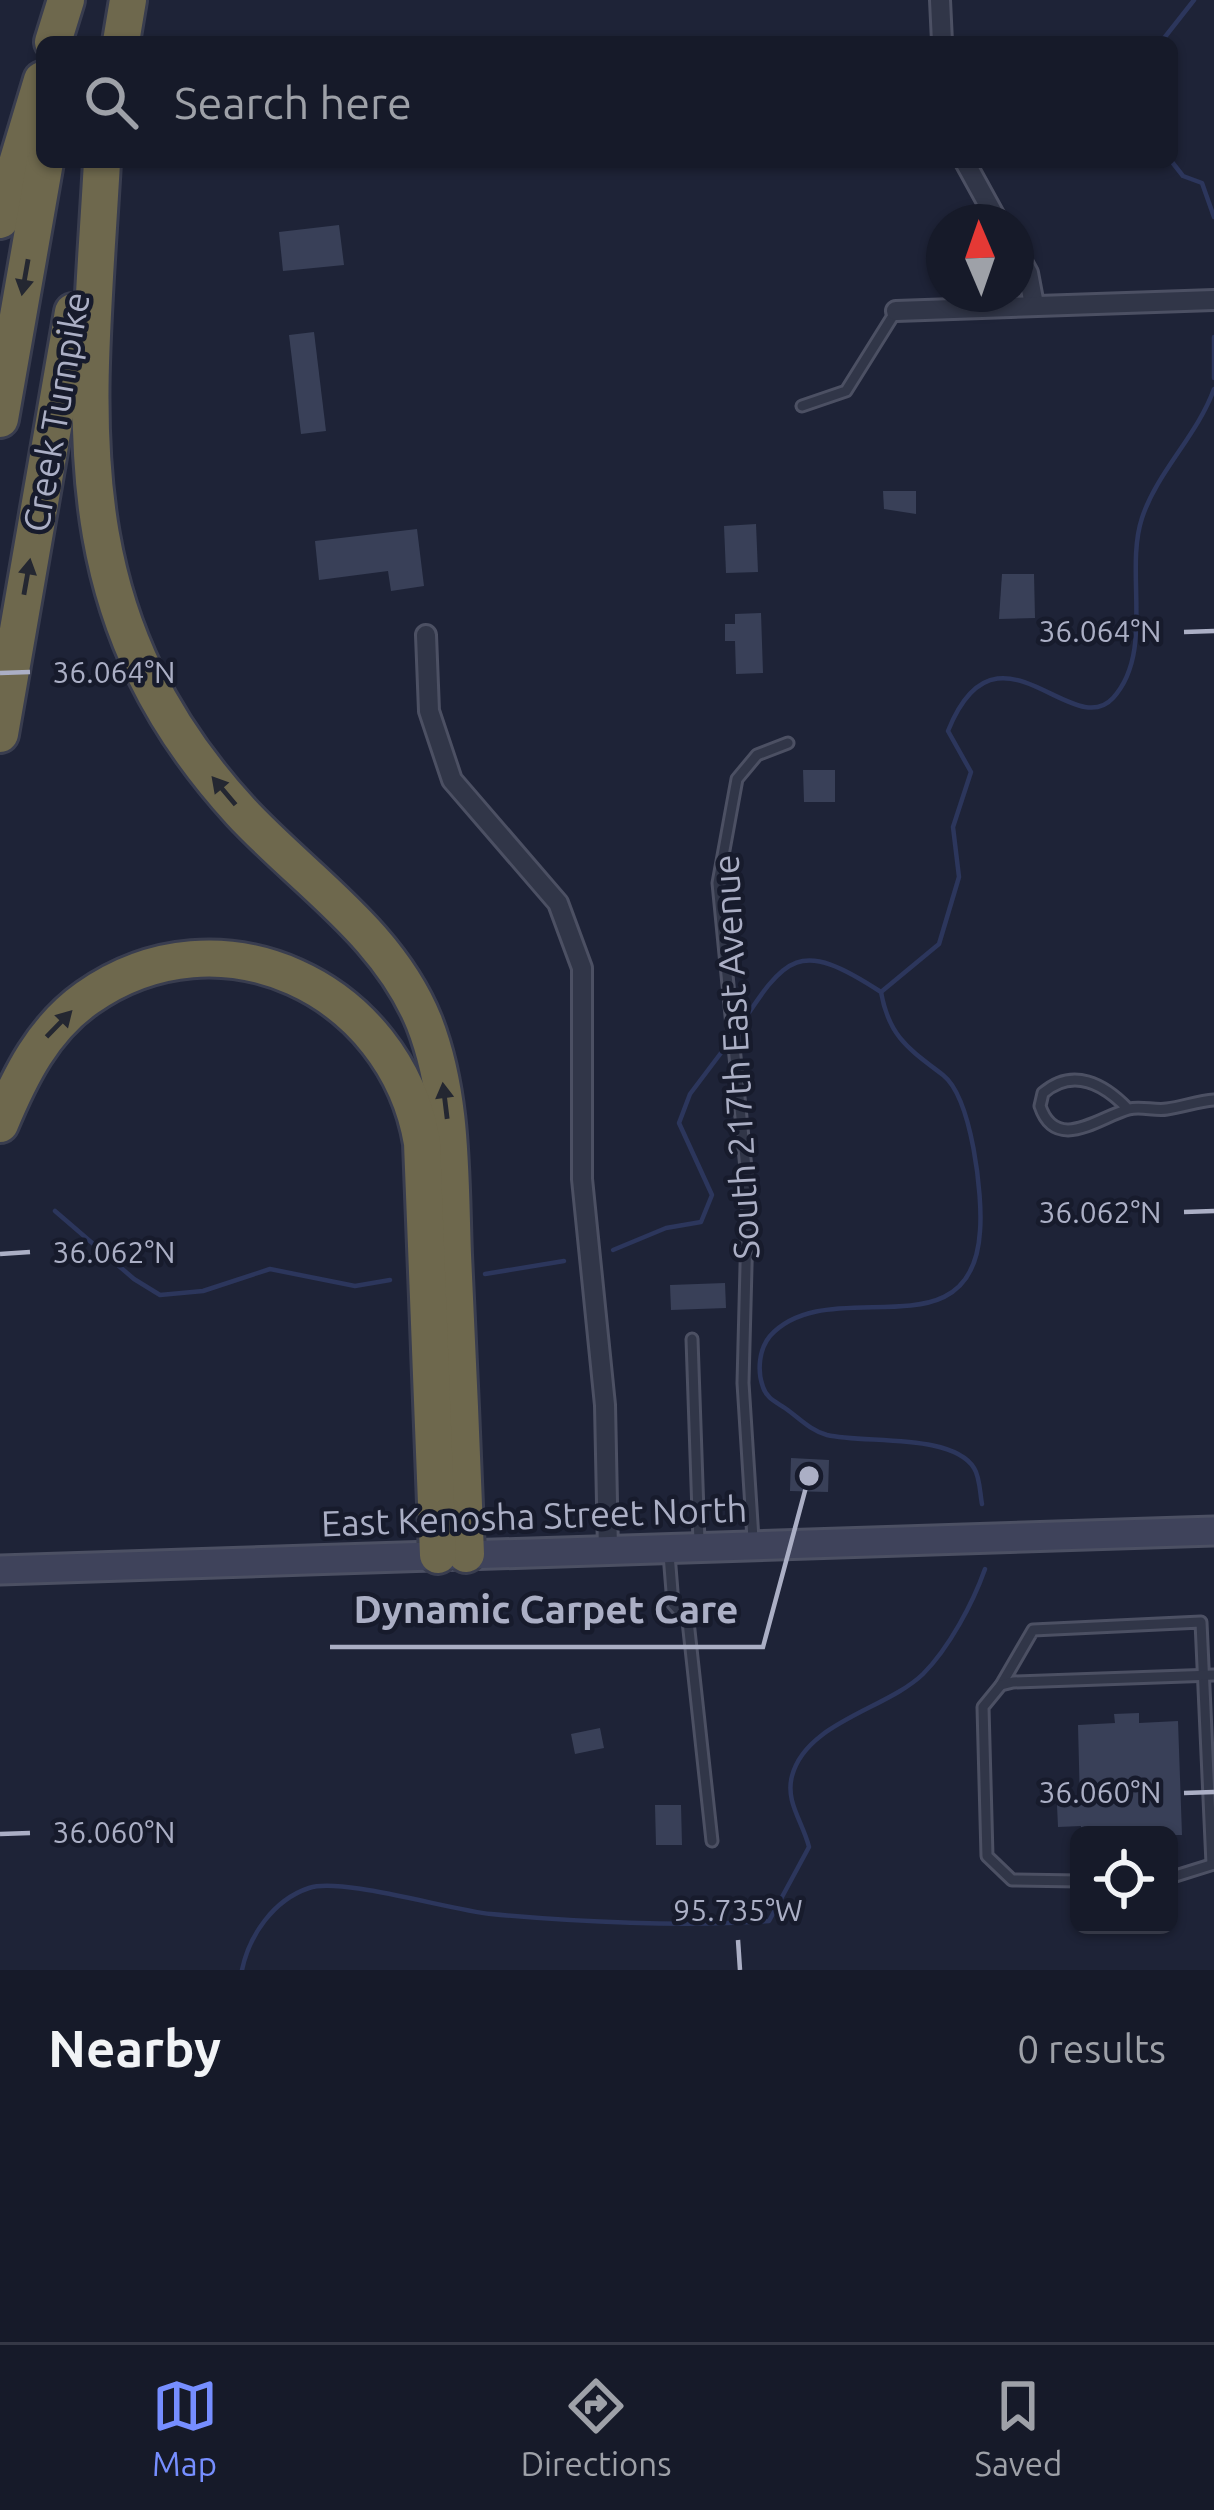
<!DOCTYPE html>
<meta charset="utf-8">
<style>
:root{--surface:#161a29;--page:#1f2331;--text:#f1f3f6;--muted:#9ea1a8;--line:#353846;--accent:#768eff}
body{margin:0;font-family:Ubuntu,sans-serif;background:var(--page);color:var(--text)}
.controls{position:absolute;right:36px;bottom:36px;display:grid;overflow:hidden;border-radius:18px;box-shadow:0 3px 9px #0004}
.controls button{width:108px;height:108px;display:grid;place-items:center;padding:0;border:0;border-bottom:3px solid var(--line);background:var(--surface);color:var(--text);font:60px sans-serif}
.compass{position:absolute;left:926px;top:204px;width:108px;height:108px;border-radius:50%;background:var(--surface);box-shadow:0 3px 9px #0004;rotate:358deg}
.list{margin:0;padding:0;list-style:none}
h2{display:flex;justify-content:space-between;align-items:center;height:156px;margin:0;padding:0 48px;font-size:51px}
h2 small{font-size:39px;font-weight:400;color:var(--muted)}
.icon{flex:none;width:66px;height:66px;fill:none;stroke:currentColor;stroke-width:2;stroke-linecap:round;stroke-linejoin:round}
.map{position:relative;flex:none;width:1214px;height:1970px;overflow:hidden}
.search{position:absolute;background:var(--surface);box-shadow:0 3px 9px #0004;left:36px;right:36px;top:36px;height:132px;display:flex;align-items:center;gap:30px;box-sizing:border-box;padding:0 42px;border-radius:18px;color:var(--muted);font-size:45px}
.sheet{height:372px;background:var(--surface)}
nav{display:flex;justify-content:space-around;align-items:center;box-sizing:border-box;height:168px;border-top:3px solid var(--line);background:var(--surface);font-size:33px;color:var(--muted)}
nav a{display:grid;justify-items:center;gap:6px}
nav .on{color:var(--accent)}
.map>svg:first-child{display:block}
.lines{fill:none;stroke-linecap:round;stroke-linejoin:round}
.stream{stroke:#2c365c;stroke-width:4.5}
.building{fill:#394058}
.service-casing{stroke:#4c5063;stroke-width:15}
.minor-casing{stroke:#4c5063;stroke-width:24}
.secondary-casing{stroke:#4c5063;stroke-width:33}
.motorway-casing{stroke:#393d4f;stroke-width:42}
.service{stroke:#313648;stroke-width:9}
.minor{stroke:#313648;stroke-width:18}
.secondary{stroke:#3f435b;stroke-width:27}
.motorway{stroke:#6e684d;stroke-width:36}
.oneway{fill:#242731}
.ticks{fill:none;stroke:#abafc5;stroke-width:4.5}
.labels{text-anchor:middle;stroke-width:9;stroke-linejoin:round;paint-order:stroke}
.street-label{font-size:36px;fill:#abafc5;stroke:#171b2c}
.ticks-label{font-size:30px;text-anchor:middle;fill:#abafc5;stroke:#171b2c;stroke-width:9;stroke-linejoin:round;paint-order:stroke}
.leader{fill:none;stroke:#abafc5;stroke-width:4.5}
.callout-dot{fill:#abafc5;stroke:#171b2c;stroke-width:4.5}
.callout-label{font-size:39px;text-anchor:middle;font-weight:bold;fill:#abafc5;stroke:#171b2c;stroke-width:9;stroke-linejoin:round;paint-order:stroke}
</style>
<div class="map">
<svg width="1214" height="1970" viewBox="0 0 1214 1970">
<rect width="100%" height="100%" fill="#1e2337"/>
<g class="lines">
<g class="stream">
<path d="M 1161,42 L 1194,0"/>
<path d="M 1172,162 L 1183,176 L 1202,183 L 1214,217"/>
<path d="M 1214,337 L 1214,378"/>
<path d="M 881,992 L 939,944 L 959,877 L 953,827 L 971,772 L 948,731 C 997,609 1072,743 1113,698 C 1155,652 1124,572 1142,518 C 1157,472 1197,436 1214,389"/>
<path d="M 736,1032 C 786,956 797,937 881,992 C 889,1037 909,1049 943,1075 C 972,1098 983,1196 980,1231 C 972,1359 830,1270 770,1336 C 759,1349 757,1371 763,1387 C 767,1400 779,1403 789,1411 C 801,1420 812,1431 827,1435 C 865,1444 952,1433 974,1468 C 980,1477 980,1494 982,1504"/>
<path d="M 55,1211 L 134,1279 L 160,1295 L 203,1291 L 270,1269 L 355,1286 L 390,1280"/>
<path d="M 613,1250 L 666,1228 L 701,1222 L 712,1195 L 679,1123 L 690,1094 L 730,1041"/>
<path d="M 485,1274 L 564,1261"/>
<path d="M 242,1970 C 249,1936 273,1900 309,1888 C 341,1877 450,1910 491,1914 C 576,1922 685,1927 769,1921 L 809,1847 C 803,1822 785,1802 792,1776 C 806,1722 887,1709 923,1674 C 949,1648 973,1603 985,1569"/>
</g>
</g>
<g class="building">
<path d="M 339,225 L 344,265 L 283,271 L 279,232 Z"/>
<path d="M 314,332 L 326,431 L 301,434 L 289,335 Z"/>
<path d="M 883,491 L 916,491 L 916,514 L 884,509 Z"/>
<path d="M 756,524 L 758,572 L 726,573 L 724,526 Z"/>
<path d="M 417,529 L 424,586 L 391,591 L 388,571 L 319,580 L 315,541 Z"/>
<path d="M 1002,574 L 1034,574 L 1035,618 L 999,619 Z"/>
<path d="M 761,613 L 763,673 L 736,674 L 735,641 L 725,641 L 725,624 L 735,624 L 735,614 Z"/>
<path d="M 803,770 L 835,770 L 835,802 L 804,802 Z"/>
<path d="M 725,1283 L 726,1308 L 671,1310 L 670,1285 Z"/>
<path d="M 791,1458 L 829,1460 L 828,1492 L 790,1491 Z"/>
<path d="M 1139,1713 L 1139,1723 L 1178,1721 L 1182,1835 L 1081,1835 L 1081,1826 L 1058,1827 L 1057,1805 L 1080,1804 L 1078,1725 L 1115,1723 L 1114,1714 Z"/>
<path d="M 600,1728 L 604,1748 L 575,1754 L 571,1734 Z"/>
<path d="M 655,1805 L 681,1805 L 682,1845 L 656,1845 Z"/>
</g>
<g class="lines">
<defs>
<g id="service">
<path d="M 802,406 L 846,391 L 896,311"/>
<path d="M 1128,1109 C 1104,1084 1073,1067 1043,1093 L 1040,1106 C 1056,1154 1101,1116 1129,1109 C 1141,1106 1155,1111 1167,1109 C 1183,1107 1198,1101 1214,1100"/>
<path d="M 692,1339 L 699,1542"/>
<path d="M 753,1539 L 743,1383 L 748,1189 L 718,883 L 737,779 L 757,755 L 788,743"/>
<path d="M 669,1554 L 673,1604 L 688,1621 L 712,1841"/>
<path d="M 1001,1685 L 1033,1630 L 1201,1622 L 1212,1864"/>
<path d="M 1169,1878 L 1214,1864"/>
<path d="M 1079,1881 L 1012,1880 L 987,1856 L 983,1707 L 1001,1685 L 1013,1682 L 1214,1675"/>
</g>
<g id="minor">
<path d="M 940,0 L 942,42"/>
<path d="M 965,162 L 998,222"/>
<path d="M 1016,251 L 1028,273 L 1034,305"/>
<path d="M 896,311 L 1214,300"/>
<path d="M 426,635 L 429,711 L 452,780 L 558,903 L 582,968 L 582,1179 L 605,1405 L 608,1551"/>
</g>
<path id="secondary" d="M 0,1570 L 1214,1531"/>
<g id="motorway">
<path d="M 53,42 L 66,0"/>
<path d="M 121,42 L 128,0"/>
<path d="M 102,162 C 88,413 55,609 241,812 C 304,880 388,933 424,1022 C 453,1096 450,1177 453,1255 C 458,1355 462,1454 466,1554"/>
<path d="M 0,220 L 42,80"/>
<path d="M 0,419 L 45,162"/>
<path d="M 0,734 L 73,312"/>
<path d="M 0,1124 C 20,1076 43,1029 87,998 C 220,904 396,988 422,1143 L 438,1555"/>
</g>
</defs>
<use href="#service" class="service-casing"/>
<use href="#minor" class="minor-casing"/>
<use href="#secondary" class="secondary-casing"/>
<use href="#motorway" class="motorway-casing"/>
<use href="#service" class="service"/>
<use href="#minor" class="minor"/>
<use href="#secondary" class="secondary"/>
<use href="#motorway" class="motorway"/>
</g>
<defs><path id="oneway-solid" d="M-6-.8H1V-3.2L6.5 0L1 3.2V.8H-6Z" transform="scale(3)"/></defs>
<g class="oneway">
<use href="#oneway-solid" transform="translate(25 277) rotate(100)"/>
<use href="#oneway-solid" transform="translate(27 577) rotate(-80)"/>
<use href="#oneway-solid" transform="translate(224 791) rotate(-130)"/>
<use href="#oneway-solid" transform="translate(59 1024) rotate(-46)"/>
<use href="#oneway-solid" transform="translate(445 1101) rotate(-97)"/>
</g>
<path class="ticks" d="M 1184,632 L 1214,631M 0,673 L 30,672M 1184,1212 L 1214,1211M 0,1254 L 30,1252M 1184,1793 L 1214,1792M 0,1834 L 30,1833M 738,1940 L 740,1970"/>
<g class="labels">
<g class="street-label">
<text transform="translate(56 412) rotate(-80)" y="13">Creek Turnpike</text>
<text transform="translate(736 1057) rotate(-93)" y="13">South 217th East Avenue</text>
<text transform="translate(534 1516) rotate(-2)" y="13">East Kenosha Street North</text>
</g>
</g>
<g class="ticks-label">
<text x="1100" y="642">36.064°N</text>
<text x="114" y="683">36.064°N</text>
<text x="1100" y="1223">36.062°N</text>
<text x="114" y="1263">36.062°N</text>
<text x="1100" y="1803">36.060°N</text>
<text x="114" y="1843">36.060°N</text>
<text x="738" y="1921">95.735°W</text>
</g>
<path class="leader" d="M809 1476L763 1647H330"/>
<circle class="callout-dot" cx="809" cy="1476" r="12"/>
<g class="callout-label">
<text x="546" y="1623">Dynamic Carpet Care</text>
</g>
</svg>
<div class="controls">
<button><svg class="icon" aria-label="locate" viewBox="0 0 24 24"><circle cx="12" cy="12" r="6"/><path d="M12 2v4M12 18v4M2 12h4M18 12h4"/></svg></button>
</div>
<svg class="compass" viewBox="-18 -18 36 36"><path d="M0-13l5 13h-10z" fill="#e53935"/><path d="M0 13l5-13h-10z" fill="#9ea1a8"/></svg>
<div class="search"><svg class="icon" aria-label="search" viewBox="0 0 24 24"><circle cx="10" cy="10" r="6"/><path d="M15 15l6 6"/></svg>Search here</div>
</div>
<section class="sheet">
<h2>Nearby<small>0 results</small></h2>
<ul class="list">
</ul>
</section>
<nav>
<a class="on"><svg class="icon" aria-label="map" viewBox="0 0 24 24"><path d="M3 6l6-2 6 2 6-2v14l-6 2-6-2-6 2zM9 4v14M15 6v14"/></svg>Map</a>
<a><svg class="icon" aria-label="directions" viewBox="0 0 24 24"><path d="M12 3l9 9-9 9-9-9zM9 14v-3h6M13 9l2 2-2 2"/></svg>Directions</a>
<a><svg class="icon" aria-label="saved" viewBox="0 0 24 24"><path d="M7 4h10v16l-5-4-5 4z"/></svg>Saved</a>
</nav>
